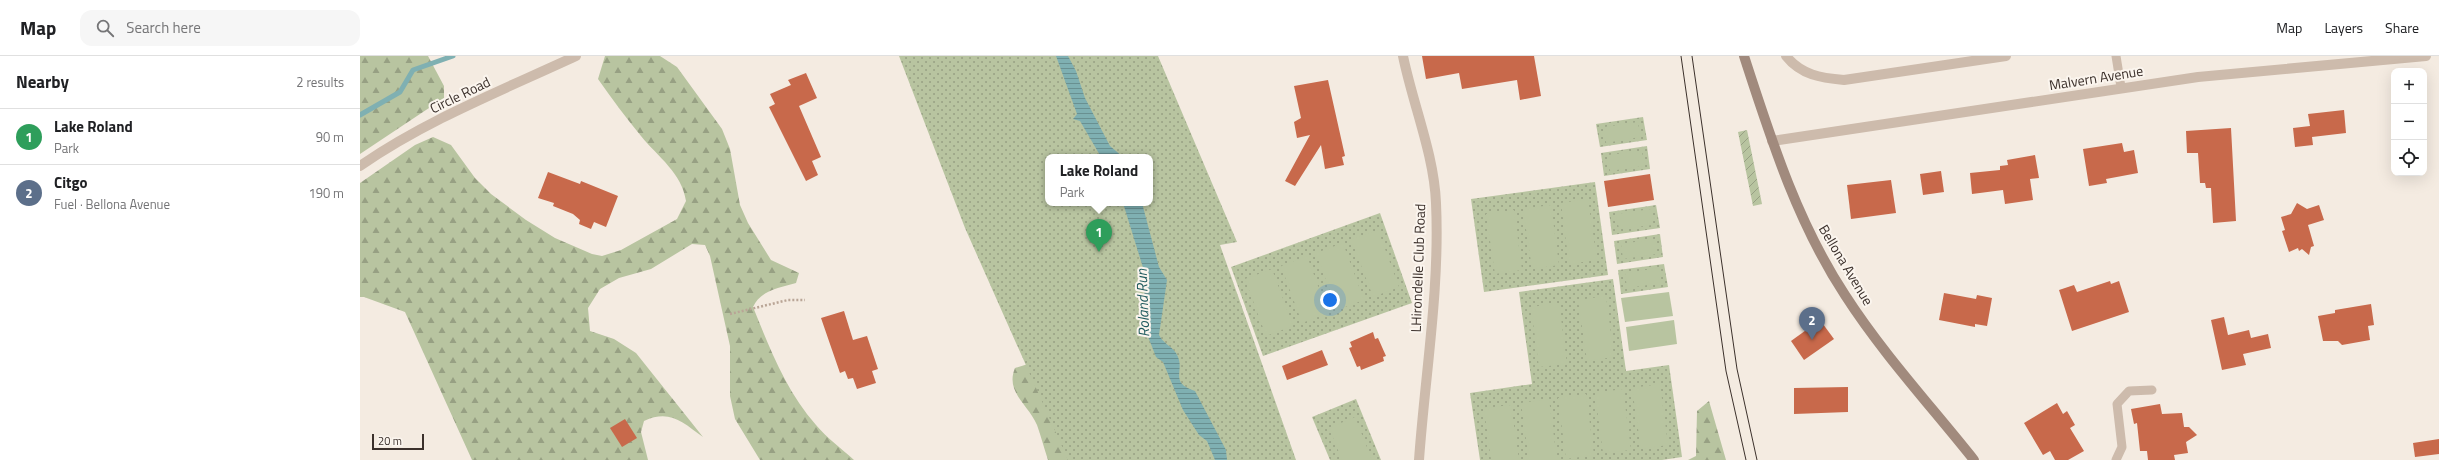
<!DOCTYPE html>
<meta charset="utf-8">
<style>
:root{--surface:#fff;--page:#f6f6f6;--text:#202124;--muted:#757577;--line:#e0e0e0;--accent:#1f5a5e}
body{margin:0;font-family:"Titillium Web",sans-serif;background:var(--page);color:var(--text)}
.controls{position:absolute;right:12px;top:12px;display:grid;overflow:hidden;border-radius:8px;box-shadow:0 4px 16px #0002}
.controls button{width:36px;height:36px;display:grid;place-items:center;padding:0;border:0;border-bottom:1px solid var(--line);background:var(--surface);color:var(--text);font:20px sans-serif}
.scale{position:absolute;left:12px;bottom:10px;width:52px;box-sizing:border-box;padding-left:4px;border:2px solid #3b302b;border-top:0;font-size:11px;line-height:14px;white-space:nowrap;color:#3b302b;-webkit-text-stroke:3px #fbf5ee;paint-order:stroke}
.you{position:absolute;left:970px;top:244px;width:14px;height:14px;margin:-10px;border:3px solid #fff;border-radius:50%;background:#1a73e8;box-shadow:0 0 0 6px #1a73e833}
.badge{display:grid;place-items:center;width:26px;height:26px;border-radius:50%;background:var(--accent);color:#fff;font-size:13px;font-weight:700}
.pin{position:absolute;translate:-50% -33px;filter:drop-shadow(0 1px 2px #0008)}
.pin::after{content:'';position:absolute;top:21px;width:14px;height:12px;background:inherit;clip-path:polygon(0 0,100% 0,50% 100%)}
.popup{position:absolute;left:685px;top:98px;width:108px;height:52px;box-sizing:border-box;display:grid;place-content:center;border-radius:8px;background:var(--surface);filter:drop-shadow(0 1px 3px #0005);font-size:13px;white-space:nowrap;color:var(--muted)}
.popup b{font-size:15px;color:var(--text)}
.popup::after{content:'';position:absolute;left:50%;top:100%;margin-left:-8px;border:8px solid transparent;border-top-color:var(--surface)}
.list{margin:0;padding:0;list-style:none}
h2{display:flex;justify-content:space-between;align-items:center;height:52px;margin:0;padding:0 16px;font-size:17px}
h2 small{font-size:13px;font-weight:400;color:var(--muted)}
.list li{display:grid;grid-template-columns:26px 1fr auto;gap:12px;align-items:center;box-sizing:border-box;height:56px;padding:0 16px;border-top:1px solid var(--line)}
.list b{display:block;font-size:15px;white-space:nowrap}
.list p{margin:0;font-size:13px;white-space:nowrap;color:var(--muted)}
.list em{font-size:13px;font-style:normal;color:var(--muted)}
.icon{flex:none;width:22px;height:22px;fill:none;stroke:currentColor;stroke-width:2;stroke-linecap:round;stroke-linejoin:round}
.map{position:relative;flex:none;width:2079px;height:404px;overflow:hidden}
header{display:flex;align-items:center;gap:24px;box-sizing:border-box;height:56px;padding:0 20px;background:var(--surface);border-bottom:1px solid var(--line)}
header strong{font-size:19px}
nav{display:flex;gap:22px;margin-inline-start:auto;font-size:14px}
.search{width:280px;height:36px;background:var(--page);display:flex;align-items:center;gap:10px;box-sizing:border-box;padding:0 14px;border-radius:12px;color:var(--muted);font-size:15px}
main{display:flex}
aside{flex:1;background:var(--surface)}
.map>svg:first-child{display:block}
.forest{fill:url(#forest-firs)}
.park{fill:url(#park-dots);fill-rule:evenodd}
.garden{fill:url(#garden-furrows)}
.pitch{fill:#b8c4a0}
.water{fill:url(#water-rules)}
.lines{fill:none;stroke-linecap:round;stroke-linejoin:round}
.stream{stroke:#7fb0b2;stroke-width:5}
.building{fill:#c8694b}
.path{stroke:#b9a596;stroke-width:2.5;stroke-dasharray:2 2;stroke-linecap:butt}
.lane{stroke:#cdbbac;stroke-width:9}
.street{stroke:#cdbbac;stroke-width:10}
.secondary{stroke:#a18a7d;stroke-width:10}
.tram{stroke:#3b302b;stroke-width:1}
.labels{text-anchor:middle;stroke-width:4;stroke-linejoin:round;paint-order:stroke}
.street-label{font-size:14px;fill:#3b302b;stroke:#fbf5ee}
.water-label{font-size:15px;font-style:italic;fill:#1f5a5e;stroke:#fbf5ee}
</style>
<header>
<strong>Map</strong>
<div class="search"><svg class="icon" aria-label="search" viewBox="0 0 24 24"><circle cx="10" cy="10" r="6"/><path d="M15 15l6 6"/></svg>Search here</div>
<nav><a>Map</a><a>Layers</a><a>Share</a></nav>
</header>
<main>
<aside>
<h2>Nearby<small>2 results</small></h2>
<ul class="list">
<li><span class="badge" style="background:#2e9e5b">1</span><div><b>Lake Roland</b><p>Park</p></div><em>90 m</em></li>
<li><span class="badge" style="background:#5c6f8a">2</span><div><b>Citgo</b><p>Fuel · Bellona Avenue</p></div><em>190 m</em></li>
</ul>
</aside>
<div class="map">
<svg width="2079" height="404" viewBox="0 0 2079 404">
<defs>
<pattern id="forest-firs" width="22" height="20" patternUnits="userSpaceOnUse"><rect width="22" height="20" fill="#b8c4a0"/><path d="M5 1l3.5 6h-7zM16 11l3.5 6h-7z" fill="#97a083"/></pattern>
<pattern id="park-dots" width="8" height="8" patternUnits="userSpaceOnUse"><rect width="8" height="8" fill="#b8c4a0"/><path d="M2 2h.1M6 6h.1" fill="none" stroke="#97a083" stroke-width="1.8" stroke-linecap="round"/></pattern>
<pattern id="garden-furrows" width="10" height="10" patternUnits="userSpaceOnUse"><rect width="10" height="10" fill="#b8c4a0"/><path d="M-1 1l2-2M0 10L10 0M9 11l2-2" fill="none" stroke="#97a083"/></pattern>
<pattern id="water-rules" width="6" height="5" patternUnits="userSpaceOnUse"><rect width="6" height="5" fill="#7fb0b2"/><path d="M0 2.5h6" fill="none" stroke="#699091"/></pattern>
</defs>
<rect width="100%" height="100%" fill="#f4ebe1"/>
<g class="forest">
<path d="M 0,0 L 68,0 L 84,30 L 84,42 L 0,98 Z"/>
<path d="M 245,0 L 300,0 L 317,11 L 362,73 L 370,93 L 380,149 L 388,167 L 411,204 L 439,217 L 436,227 C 419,232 401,234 393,251 C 410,293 426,335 456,369 C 467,382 482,393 494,404 L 400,404 L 375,363 L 370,340 L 370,290 L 350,200 L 345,189 L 332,188 L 291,213 L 259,222 L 240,233 L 228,252 L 230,275 L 254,283 L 276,297 L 343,381 C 322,366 310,353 284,365 L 281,376 L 288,404 L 112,404 L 45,256 L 4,241 L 0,241 L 0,127 L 55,89 L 73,81 L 91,89 L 115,122 L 131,138 L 166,164 L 195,182 L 232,198 L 242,200 L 261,194 L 317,163 L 326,145 C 322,117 298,101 281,80 C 266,62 252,43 238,23 Z"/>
<path d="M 668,308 L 733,404 L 688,404 C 684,392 681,380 677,369 C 668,348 645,336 655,312 Z"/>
<path d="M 1349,345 L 1366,404 L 1328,404 L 1336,400 L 1337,355 Z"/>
</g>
<g class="park">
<path d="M 539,0 L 798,0 L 877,186 L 860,189 L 936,404 L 708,404 L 605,172 ZM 688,101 L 790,101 L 790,147 L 688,147 Z"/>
<path d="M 1283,61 L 1287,84 L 1240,91 L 1236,68 Z"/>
<path d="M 1287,90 L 1290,113 L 1244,120 L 1241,97 Z"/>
<path d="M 1235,126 L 1248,219 L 1124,236 L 1111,143 Z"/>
<path d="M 1296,149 L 1300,172 L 1252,179 L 1249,156 Z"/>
<path d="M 1020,157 L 1052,247 L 903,300 L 871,211 Z"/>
<path d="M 1300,178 L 1303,201 L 1257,208 L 1254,185 Z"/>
<path d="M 1304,208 L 1308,231 L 1261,238 L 1258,214 Z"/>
<path d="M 1253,223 L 1266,315 L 1309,309 L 1322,401 L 1302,404 L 1120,404 L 1110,337 L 1172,328 L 1159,236 Z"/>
<path d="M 996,343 L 1021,404 L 970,404 L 952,361 Z"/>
</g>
<path class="garden" d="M 1387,74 L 1402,148 L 1393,150 L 1378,76 Z"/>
<g class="pitch">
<path d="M 1278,66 L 1280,81 L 1246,87 L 1244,71 Z"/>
<path d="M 1282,95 L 1284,110 L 1250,115 L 1248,99 Z"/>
<path d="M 1228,143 L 1237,204 L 1209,208 L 1201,147 Z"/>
<path d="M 1191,149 L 1199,209 L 1172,213 L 1163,153 Z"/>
<path d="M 1291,153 L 1293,169 L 1259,173 L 1256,158 Z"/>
<path d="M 1154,154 L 1162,214 L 1135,218 L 1126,158 Z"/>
<path d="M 1018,174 L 1039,231 L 1013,241 L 991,183 Z"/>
<path d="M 1295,183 L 1297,198 L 1263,203 L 1261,188 Z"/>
<path d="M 983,187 L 1004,244 L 977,254 L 956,197 Z"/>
<path d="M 947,200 L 968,257 L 942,267 L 921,210 Z"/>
<path d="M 1299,212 L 1302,227 L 1267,232 L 1265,217 Z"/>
<path d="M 912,213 L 933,270 L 906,280 L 885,223 Z"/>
<path d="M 1309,236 L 1313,260 L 1265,266 L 1261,242 Z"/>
<path d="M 1246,240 L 1254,301 L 1227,305 L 1218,244 Z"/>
<path d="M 1199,247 L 1207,308 L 1179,311 L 1171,251 Z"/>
<path d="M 1314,264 L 1317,288 L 1269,295 L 1266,271 Z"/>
<path d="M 1300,328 L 1308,389 L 1281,393 L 1272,332 Z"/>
<path d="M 1263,333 L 1271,394 L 1243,397 L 1235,337 Z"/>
<path d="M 1226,338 L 1234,399 L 1206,403 L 1198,342 Z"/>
<path d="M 1189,343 L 1197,404 L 1169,404 L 1161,347 Z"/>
<path d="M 1151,349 L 1159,404 L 1131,404 L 1124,352 Z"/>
<path d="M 995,361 L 1012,404 L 982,404 L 969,372 Z"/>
</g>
<g class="water">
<path d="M 696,0 L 708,0 L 716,15 L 725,42 L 750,90 L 763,101 L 741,101 L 720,65 L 713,63 L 717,58 Z"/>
<path d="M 763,147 L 782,147 L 799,211 L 807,224 L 799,279 C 803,287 811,290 816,297 C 827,314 807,326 835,335 L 866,394 L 867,404 L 855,404 L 847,385 L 839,379 L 823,354 L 803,306 L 796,301 L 780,260 L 785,241 L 783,230 L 785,218 Z"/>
</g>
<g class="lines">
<path class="stream" d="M 0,59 L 40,36 L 53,14 L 93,0"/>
</g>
<g class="building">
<path d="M 1062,0 L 1174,0 L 1181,40 L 1160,44 L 1157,24 L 1102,33 L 1099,17 L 1066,23 Z"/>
<path d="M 446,17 L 457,42 L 439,50 L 461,101 L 452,105 L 458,119 L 446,125 L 409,51 L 415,48 L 410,38 L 431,29 L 428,24 Z"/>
<path d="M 968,24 L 985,100 L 982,101 L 984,109 L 965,113 L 961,89 L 935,130 L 925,125 L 950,79 L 937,82 L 934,66 L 941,62 L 934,30 Z"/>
<path d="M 1984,54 L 1986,77 L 1952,81 L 1953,89 L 1935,91 L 1933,72 L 1950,70 L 1948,58 Z"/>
<path d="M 1871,72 L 1876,165 L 1853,167 L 1851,132 L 1846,132 L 1845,127 L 1840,127 L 1838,97 L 1827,97 L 1826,75 Z"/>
<path d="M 1762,87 L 1764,96 L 1774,94 L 1778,117 L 1746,123 L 1747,127 L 1729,130 L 1723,93 Z"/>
<path d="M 1675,99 L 1679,122 L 1670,123 L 1673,144 L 1645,148 L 1643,134 L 1612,138 L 1610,117 L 1640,114 L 1640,110 L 1648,109 L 1647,104 Z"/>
<path d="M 1581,115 L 1584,136 L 1563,139 L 1560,118 Z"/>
<path d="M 188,116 L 220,128 L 221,125 L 258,140 L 246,171 L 234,166 L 231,173 L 219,168 L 220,164 L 213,158 L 193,150 L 194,147 L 178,142 Z"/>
<path d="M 1290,118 L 1294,144 L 1248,151 L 1244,125 Z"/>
<path d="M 1531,124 L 1536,157 L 1491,163 L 1487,129 Z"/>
<path d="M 1937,147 L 1947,153 L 1959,149 L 1964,164 L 1948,169 L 1954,190 L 1951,191 L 1949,199 L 1942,193 L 1939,195 L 1938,192 L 1929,196 L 1922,175 L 1925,174 L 1921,161 L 1931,158 Z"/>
<path d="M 1750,225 L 1751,228 L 1759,225 L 1769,256 L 1712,275 L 1699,234 L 1714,229 L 1717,236 Z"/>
<path d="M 1584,237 L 1616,243 L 1617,239 L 1632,242 L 1627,270 L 1615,268 L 1615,271 L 1579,264 Z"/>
<path d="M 2011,248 L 2014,269 L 2008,270 L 2010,284 L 1982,289 L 1978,285 L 1963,285 L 1958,260 L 1975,257 L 1975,254 Z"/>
<path d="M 484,255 L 493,284 L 507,280 L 518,313 L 512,315 L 516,327 L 497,333 L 493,322 L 488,323 L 485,315 L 480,317 L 461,262 Z"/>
<path d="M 1864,261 L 1868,279 L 1889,274 L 1891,282 L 1908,278 L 1911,292 L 1883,298 L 1886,309 L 1862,314 L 1851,264 Z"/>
<path d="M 1460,264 L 1474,283 L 1444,304 L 1431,285 Z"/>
<path d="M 1013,276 L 1015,283 L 1018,282 L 1026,300 L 1023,301 L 1024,305 L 1001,314 L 1000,310 L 997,311 L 989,292 L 992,291 L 990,286 Z"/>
<path d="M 962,294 L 968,309 L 927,324 L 922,310 Z"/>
<path d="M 1488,331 L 1488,356 L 1434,358 L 1434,332 Z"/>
<path d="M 1697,347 L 1703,358 L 1707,355 L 1715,369 L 1710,372 L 1724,395 L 1708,404 L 1695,404 L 1690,395 L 1683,399 L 1664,367 Z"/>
<path d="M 1800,348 L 1802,358 L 1822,357 L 1824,371 L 1829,371 L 1837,379 L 1826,386 L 1828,397 L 1814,399 L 1815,404 L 1788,404 L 1787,395 L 1780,395 L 1777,367 L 1774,368 L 1771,353 Z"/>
<path d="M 265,363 L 277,382 L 262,391 L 250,372 Z"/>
<path d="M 2079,383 L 2079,398 L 2055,401 L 2053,387 Z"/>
</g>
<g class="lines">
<path class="path" d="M 370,258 L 428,244 L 445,244"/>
<g class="lane">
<path d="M 1756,0 L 1761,31"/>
<path d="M 1756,404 L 1762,391 L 1757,348 L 1769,335 L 1792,334"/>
</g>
<g class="street">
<path d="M 1043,0 C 1053,49 1074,98 1076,147 C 1080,233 1065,319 1059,404"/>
<path d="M 1426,0 C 1441,19 1461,22 1484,24 L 1646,0"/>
<path d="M 1412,85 L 1838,21 L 2066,0"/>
<path d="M 0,110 C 66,64 143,34 216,0"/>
</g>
<path class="secondary" d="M 1384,0 C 1411,83 1437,166 1485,239 C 1523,298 1571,350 1614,404"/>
<g class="tram">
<path d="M 1321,0 L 1366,315 L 1386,404"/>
<path d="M 1332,0 L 1377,313 L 1397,404"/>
</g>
</g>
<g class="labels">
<g class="street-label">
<text transform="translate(1736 22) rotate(-9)" y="5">Malvern Avenue</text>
<text transform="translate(100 39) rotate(-26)" y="5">Circle Road</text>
<text transform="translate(1486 209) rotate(59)" y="5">Bellona Avenue</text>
<text transform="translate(1058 212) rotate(-88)" y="5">LHirondelle Club Road</text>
</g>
<g class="water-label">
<text transform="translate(783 247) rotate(-92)" y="5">Roland Run</text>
</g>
</g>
</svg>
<div class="controls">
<button>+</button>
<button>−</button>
<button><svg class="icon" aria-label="locate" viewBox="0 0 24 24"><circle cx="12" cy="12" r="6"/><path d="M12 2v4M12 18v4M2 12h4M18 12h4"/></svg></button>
</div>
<div class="scale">20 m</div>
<div class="you"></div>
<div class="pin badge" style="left:739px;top:196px;background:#2e9e5b">1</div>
<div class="popup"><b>Lake Roland</b>Park</div>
<div class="pin badge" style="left:1452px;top:284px;background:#5c6f8a">2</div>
</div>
</main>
